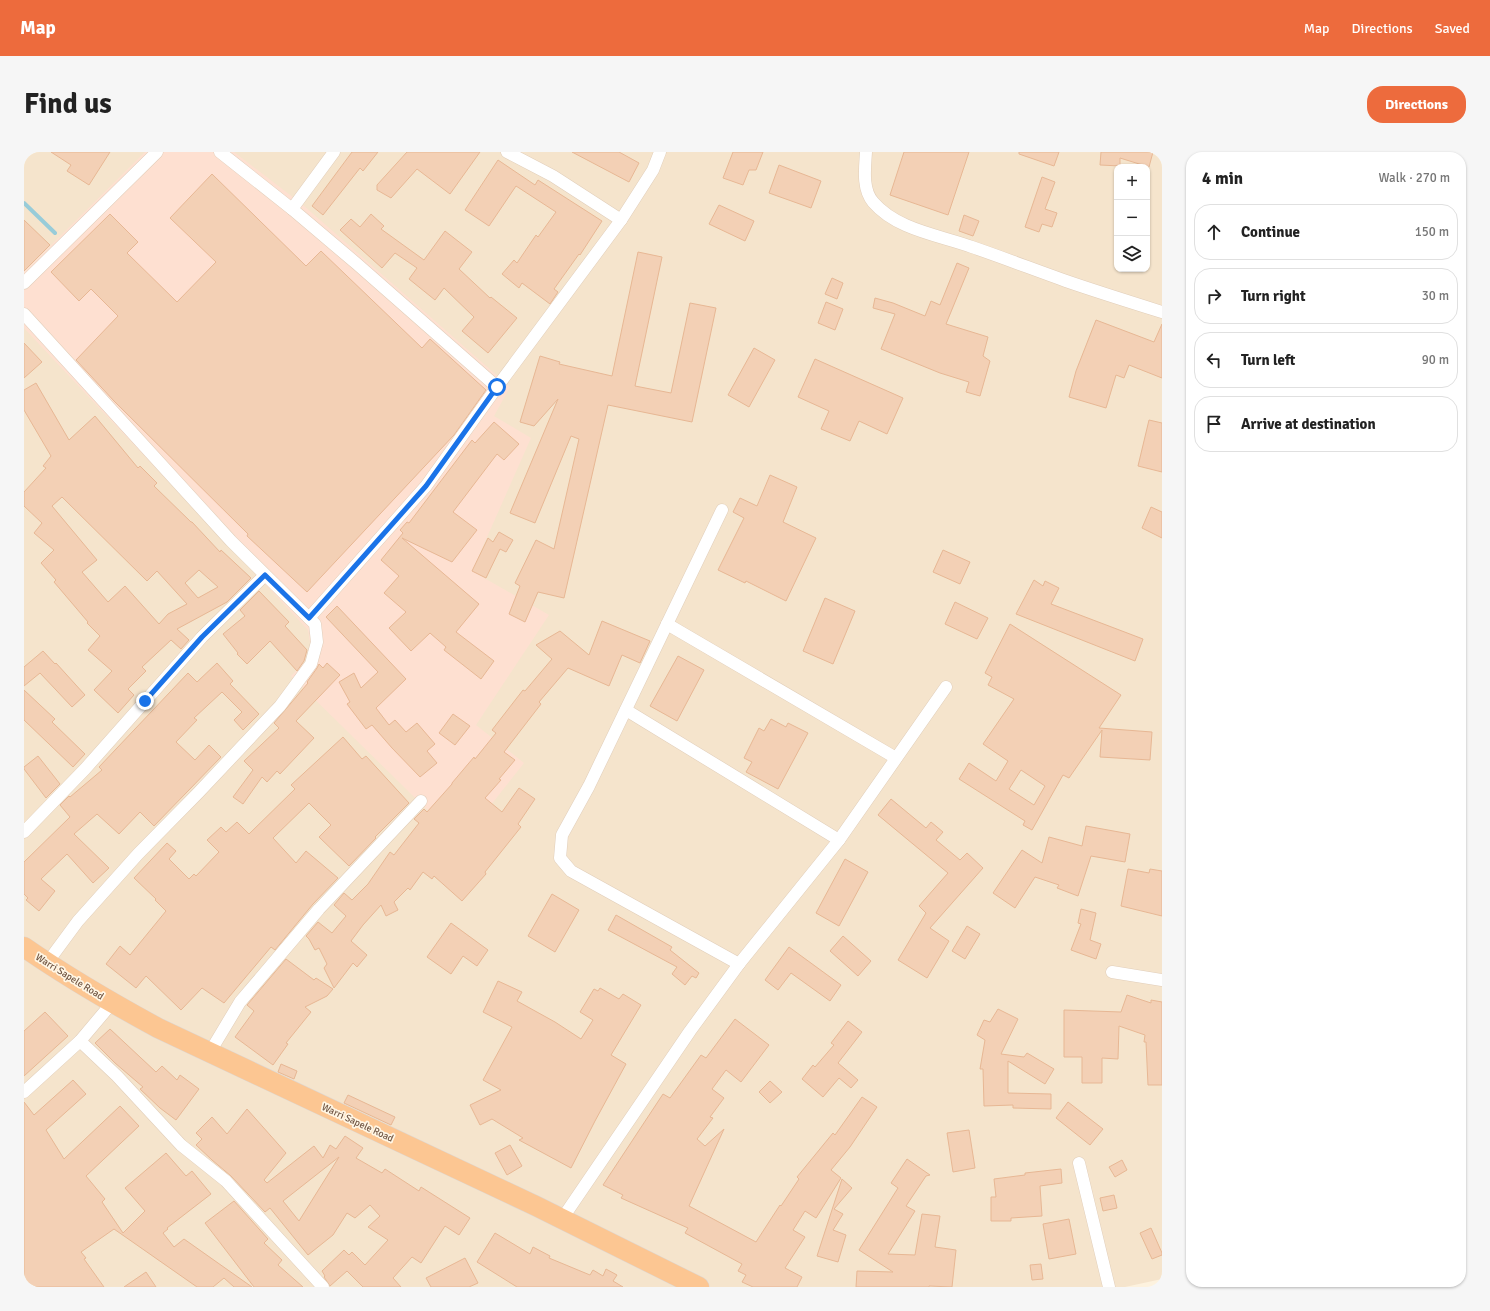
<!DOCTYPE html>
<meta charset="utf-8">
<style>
:root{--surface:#fff;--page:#f6f6f6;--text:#222;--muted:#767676;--line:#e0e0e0;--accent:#ed6b3d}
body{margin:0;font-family:Signika,sans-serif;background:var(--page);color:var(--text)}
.controls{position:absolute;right:12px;top:12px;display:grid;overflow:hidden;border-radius:8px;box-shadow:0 1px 3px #0004}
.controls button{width:36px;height:36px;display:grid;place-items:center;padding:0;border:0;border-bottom:1px solid var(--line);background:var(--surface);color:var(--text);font:20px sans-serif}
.stop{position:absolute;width:12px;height:12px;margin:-9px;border:3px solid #1a73e8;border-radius:50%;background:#fff}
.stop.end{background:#1a73e8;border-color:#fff;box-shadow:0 1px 4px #0008}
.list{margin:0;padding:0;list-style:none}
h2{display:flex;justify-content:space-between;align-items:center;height:52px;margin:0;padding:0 16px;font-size:17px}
h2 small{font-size:13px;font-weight:400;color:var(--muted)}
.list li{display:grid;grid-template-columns:26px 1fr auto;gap:12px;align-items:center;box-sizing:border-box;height:56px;margin:0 8px 8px;padding:0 8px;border:1px solid var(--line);border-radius:16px}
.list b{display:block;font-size:15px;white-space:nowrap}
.list em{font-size:13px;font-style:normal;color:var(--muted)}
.icon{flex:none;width:22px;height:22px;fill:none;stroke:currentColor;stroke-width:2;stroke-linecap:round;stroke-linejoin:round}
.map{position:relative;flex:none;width:1138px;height:1135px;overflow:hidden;border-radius:16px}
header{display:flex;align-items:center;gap:24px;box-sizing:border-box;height:56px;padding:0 20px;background:var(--accent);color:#fff}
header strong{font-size:19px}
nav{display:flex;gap:22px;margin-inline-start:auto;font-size:14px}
.intro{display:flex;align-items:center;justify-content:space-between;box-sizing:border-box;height:96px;padding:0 24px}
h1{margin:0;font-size:28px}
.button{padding:10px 18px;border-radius:16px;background:var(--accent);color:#fff;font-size:14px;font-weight:700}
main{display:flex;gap:24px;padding:0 24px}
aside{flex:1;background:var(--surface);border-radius:16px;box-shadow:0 1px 3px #0004}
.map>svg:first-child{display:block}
.residential{fill:#f5e4cc;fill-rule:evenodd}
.commercial{fill:#fee0d1}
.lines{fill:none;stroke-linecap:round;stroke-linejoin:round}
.stream{stroke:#98ccd9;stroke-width:4}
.building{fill:#f3d0b5;stroke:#e7b794;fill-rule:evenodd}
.minor-casing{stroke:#e1ceba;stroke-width:13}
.trunk-casing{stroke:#ddd7d3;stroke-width:21}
.minor{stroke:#fff;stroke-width:12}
.trunk{stroke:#fcc692;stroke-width:20}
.route{stroke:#1a73e8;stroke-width:5}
.labels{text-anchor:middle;stroke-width:3.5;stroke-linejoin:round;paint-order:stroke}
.street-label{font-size:10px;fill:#735846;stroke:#fff6e5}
</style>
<header>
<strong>Map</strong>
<nav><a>Map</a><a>Directions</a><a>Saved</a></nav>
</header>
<div class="intro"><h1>Find us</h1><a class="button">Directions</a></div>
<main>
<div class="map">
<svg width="1138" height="1135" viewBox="0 0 1138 1135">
<rect width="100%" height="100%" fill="#fdf2de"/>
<path class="residential" d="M 0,0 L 1138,0 L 1138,1127 L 1101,1135 L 0,1135 ZM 1093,15 L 1123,15 L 1123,117 L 1093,117 Z"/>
<path class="commercial" d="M 121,0 L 210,0 L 279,53 L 486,235 L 470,264 L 507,286 L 448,419 L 525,463 L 452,573 L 500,611 L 437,691 L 267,524 L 288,503 L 284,478 L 0,176 L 0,120 Z"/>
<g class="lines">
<path class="stream" d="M 0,51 L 31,81"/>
</g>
<g class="building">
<path d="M 27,0 L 86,0 L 65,33 L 43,19 L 47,13 Z"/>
<path d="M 328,0 L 354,0 L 339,19 L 336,16 L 299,63 L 288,54 Z"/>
<path d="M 383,0 L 456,0 L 426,42 L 393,17 L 367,46 L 353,38 L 353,33 Z"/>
<path d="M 548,0 L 595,0 L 615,11 L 605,30 Z"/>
<path d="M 709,0 L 739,0 L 732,18 L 725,18 L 719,33 L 699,26 Z"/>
<path d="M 880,0 L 945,0 L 924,63 L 866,43 Z"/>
<path d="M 995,0 L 1035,0 L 1030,14 L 995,2 Z"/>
<path d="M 1077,0 L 1129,0 L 1125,15 L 1096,6 L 1096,14 L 1076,13 Z"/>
<path d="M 474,8 L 511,33 L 514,28 L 578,69 L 556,103 L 555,102 L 530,137 L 534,140 L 526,152 L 498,131 L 495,136 L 478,122 L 490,108 L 493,111 L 512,83 L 514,85 L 532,60 L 492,34 L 465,74 L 441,58 Z"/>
<path d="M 755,13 L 797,29 L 787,56 L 745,41 Z"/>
<path d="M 188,22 L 282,114 L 297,99 L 398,196 L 406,187 L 462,238 L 430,283 L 283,440 L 223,384 L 224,382 L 90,249 L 52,208 L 94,164 L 67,137 L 55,149 L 27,120 L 86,62 L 114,90 L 103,101 L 153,150 L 192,110 L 146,66 Z"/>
<path d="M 1018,25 L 1031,30 L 1021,57 L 1033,61 L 1028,75 L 1018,72 L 1015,80 L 1001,75 Z"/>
<path d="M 695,53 L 730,69 L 721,89 L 685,72 Z"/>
<path d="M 347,62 L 360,74 L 357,77 L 400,108 L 421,79 L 448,100 L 435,117 L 466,146 L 467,145 L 493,166 L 464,201 L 438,179 L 450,165 L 420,136 L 411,148 L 385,127 L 393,116 L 371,101 L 358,116 L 316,78 L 327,67 L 336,75 Z"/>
<path d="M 940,63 L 955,69 L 949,84 L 935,79 Z"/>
<path d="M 0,68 L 26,93 L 0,119 Z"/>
<path d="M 614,100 L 638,105 L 611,234 L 647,241 L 666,151 L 692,156 L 668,270 L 584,253 L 540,446 L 514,440 L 501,470 L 485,462 L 496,434 L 491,431 L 512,388 L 530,397 L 555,287 L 547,284 L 511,371 L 486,361 L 534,247 L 510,274 L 496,270 L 516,204 L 536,210 L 535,212 L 588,224 Z"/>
<path d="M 933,111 L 945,116 L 922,172 L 964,185 L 959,204 L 966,209 L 956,244 L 942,240 L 945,230 L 916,221 L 857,197 L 871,162 L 849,156 L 851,146 L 869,151 L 901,164 L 907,149 L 916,153 Z"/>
<path d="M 808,126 L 819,131 L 813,147 L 801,142 Z"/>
<path d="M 802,150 L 819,157 L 811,178 L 794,171 Z"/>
<path d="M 1072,168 L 1130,190 L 1138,172 L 1138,226 L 1105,213 L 1100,226 L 1092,223 L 1082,256 L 1045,245 L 1052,219 Z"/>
<path d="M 0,191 L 18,210 L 0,226 Z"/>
<path d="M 730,196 L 751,208 L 725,255 L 704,243 Z"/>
<path d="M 791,207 L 879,246 L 863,282 L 835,269 L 826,289 L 797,277 L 805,259 L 774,245 Z"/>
<path d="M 12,231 L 45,288 L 71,264 L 114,316 L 116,314 L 133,331 L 130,334 L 167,370 L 168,370 L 196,400 L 197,398 L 227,426 L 203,450 L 153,477 L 165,488 L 157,497 L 147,488 L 118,515 L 122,519 L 104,537 L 110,543 L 94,561 L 70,538 L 88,519 L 64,498 L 76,484 L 63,471 L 64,470 L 30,430 L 32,428 L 17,411 L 30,398 L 10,381 L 18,371 L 0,354 L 0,340 L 22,316 L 19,314 L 27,304 L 0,258 L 0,238 ZM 38,345 L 123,429 L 133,419 L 163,452 L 144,462 L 135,472 L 101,434 L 84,450 L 58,420 L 73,408 L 28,354 ZM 175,418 L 194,435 L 174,446 L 161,431 Z"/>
<path d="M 1125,268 L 1138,271 L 1138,320 L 1114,314 Z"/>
<path d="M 470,270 L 495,292 L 480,308 L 473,302 L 429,360 L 453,378 L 428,410 L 378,386 L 455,452 L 432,480 L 470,509 L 457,527 L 420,498 L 422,495 L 406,481 L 387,499 L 365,476 L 382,460 L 360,441 L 375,424 L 357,408 L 379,381 L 376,378 L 383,370 L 385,371 L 448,288 L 451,291 Z"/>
<path d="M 746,323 L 773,335 L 759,370 L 792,386 L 762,449 L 722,429 L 721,431 L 694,418 L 720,366 L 709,360 L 716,346 L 733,354 Z"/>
<path d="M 1127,355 L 1138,360 L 1138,386 L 1118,376 Z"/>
<path d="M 475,380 L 489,388 L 482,400 L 476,397 L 462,426 L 448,419 L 464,386 L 469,390 Z"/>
<path d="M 919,398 L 946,410 L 936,432 L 909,420 Z"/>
<path d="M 1010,428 L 1019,434 L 1021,429 L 1035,436 L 1027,452 L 1119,487 L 1111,509 L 992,462 Z"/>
<path d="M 235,439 L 265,470 L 261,474 L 283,498 L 280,509 L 273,519 L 246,489 L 223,512 L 213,502 L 214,501 L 199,482 L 221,464 L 216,458 Z"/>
<path d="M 801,446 L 831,459 L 809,512 L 779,499 Z"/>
<path d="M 931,450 L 964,466 L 953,487 L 921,472 Z"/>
<path d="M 313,454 L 382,527 L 352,556 L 365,573 L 371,568 L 382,580 L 393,571 L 411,592 L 403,599 L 413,611 L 396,625 L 368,596 L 348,573 L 342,577 L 323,552 L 326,550 L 315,530 L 330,521 L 337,536 L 354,520 L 302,465 Z"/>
<path d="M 578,469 L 626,489 L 616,511 L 598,503 L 585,534 L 544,516 L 515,550 L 517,552 L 480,600 L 491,608 L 475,627 L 477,628 L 461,646 L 478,660 L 495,636 L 511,647 L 494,672 L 497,675 L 461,720 L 462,722 L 438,749 L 410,724 L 408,727 L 399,720 L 386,738 L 384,736 L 370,750 L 374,758 L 362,764 L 357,753 L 339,773 L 327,789 L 343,803 L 333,815 L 329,811 L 310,836 L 300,816 L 303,812 L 295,796 L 291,798 L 285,787 L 282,784 L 294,770 L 308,781 L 322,764 L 310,753 L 320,741 L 328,748 L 344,732 L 366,700 L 370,703 L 395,671 L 390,667 L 400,657 L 403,660 L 428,632 L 428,631 L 450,605 L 451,607 L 472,581 L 468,578 L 499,538 L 501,539 L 528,507 L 512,493 L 536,479 L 565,503 Z"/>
<path d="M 986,472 L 1097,543 L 1075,576 L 1128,580 L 1126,608 L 1076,605 L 1078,578 L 1045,626 L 1039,623 L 1008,678 L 999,673 L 1001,669 L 935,627 L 945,611 L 972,629 L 984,609 L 959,592 L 990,547 L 964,533 L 968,525 L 961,521 ZM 997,618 L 1021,634 L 1010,653 L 985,637 Z"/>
<path d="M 19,499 L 31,512 L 32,511 L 61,543 L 48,555 L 16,521 L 0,534 L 0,515 Z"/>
<path d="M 654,504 L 680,518 L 653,569 L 626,554 Z"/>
<path d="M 193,511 L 209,529 L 206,532 L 235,562 L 219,578 L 210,568 L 218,560 L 198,540 L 170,566 L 173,568 L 152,590 L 171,608 L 185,593 L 197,605 L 130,674 L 116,660 L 95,682 L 73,662 L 50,682 L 85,716 L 69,731 L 43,702 L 17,727 L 31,739 L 15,759 L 2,748 L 4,746 L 0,742 L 0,710 L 46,665 L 36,653 L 45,644 L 46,645 L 78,618 L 75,615 L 164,521 L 173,530 Z"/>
<path d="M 303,511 L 316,523 L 272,569 L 290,586 L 256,622 L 253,619 L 243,630 L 238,625 L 219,652 L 209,645 L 229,618 L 220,609 L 255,576 L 250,571 L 284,531 L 283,530 L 293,516 L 295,512 L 299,516 Z"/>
<path d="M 0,538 L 31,567 L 28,570 L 61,602 L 49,615 L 0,568 Z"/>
<path d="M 429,562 L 446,574 L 431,593 L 415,581 Z"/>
<path d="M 747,567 L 762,575 L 764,571 L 784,581 L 754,637 L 722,620 L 728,610 L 720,606 L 735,576 L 740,579 Z"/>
<path d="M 319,585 L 338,607 L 342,604 L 385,651 L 351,685 L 352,686 L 325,714 L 295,685 L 307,673 L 285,651 L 249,686 L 272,711 L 282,699 L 314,726 L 289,752 L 251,798 L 247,795 L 200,851 L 178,836 L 157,858 L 122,824 L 112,836 L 82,812 L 96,794 L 106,803 L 142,759 L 131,748 L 132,747 L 110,726 L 143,691 L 152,699 L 145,707 L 165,727 L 170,722 L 172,724 L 195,700 L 183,688 L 197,675 L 202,680 L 213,670 L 225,682 L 271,637 L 267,633 Z"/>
<path d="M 14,604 L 36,632 L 22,646 L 0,617 L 0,615 Z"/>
<path d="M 867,647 L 902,676 L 907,670 L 919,680 L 912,688 L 936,708 L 943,701 L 959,716 L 906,776 L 925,789 L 903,826 L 874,808 L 902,761 L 895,754 L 924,721 L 854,663 Z"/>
<path d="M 1062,674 L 1106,682 L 1101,710 L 1067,704 L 1054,744 L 1033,736 L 1035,733 L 1011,725 L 991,756 L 969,741 L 998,698 L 1018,711 L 1025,685 L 1058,694 Z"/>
<path d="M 821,707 L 844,720 L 815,774 L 792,761 Z"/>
<path d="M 1104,717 L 1125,721 L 1126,717 L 1138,719 L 1138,764 L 1097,754 Z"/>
<path d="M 528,742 L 555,758 L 531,800 L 504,784 Z"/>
<path d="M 1057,757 L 1072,761 L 1066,788 L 1077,792 L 1072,807 L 1047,798 L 1057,772 L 1054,771 Z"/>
<path d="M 592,763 L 648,795 L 646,798 L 675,821 L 672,826 L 668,824 L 661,833 L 648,822 L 653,815 L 584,778 Z"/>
<path d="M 427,771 L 464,798 L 453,814 L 439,804 L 427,822 L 403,805 Z"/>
<path d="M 943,774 L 956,782 L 941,807 L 928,799 Z"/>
<path d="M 819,784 L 847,809 L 834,824 L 806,799 Z"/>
<path d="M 765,795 L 817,833 L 806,849 L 767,821 L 754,838 L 741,828 Z"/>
<path d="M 262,807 L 290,828 L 292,826 L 309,837 L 303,844 L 281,855 L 287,860 L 262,891 L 264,892 L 249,913 L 211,885 L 230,859 L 223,853 Z"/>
<path d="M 474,829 L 498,840 L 493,849 L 531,870 L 557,887 L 569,868 L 556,860 L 570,837 L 574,839 L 576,836 L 595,847 L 599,842 L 617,853 L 587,903 L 602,912 L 571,969 L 547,1016 L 495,988 L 499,986 L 468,967 L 456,973 L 446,953 L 477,938 L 459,928 L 488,875 L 459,860 Z"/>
<path d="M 1103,843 L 1127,851 L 1127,848 L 1138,850 L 1138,933 L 1124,933 L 1122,890 L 1120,890 L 1121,883 L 1095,874 L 1094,907 L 1078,906 L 1078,931 L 1058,931 L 1058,905 L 1040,905 L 1040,858 L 1097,860 Z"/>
<path d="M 974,857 L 994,867 L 977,902 L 1000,905 L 1003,901 L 1030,917 L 1021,932 L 984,909 L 984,941 L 1027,942 L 1027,957 L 989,956 L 989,953 L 960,954 L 959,917 L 956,917 L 961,888 L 953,883 L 960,868 L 966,870 Z"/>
<path d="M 21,860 L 44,884 L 0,924 L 0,879 Z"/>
<path d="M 711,867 L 745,893 L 717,930 L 702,918 L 688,937 L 700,946 L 686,965 L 689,966 L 673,987 L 681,994 L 700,977 L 665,1054 L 732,1090 L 756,1053 L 757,1054 L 775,1027 L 773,1025 L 809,981 L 811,983 L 838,945 L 853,955 L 826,995 L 807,1018 L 817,1026 L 792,1066 L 781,1059 L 769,1078 L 781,1085 L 761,1116 L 778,1125 L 773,1135 L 729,1135 L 718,1130 L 722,1123 L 714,1119 L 718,1112 L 661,1081 L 664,1076 L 597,1046 L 599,1043 L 579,1033 L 639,942 L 646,946 L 677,903 L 682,906 Z"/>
<path d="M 824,869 L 838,880 L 814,911 L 834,928 L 827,936 L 815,926 L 799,945 L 778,927 L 789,913 L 791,915 L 810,893 L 807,891 Z"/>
<path d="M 86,877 L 132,920 L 138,914 L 153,928 L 156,923 L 175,937 L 152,968 L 136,956 L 116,937 L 119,935 L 91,911 L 71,891 Z"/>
<path d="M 257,912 L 273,919 L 270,927 L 254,920 Z"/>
<path d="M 49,928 L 62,942 L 22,978 L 40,1007 L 96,954 L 115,974 L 62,1024 L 81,1047 L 78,1050 L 99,1081 L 121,1059 L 101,1036 L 142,1001 L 162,1024 L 168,1019 L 187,1042 L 143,1076 L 144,1077 L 139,1081 L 150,1095 L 160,1087 L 228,1135 L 210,1135 L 200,1126 L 189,1135 L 173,1135 L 90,1077 L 57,1100 L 62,1106 L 60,1107 L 80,1135 L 7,1135 L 0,1126 L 0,950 L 10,963 Z"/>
<path d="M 746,929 L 758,940 L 746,951 L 735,940 Z"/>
<path d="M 324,943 L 371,965 L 367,973 L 320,951 Z"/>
<path d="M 1044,950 L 1079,977 L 1066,993 L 1032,966 Z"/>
<path d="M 223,957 L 262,1001 L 240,1028 L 243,1031 L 290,994 L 299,1006 L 306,993 L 312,997 L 321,984 L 339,996 L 332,1006 L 358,1021 L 361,1017 L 395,1039 L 397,1035 L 446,1066 L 435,1083 L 421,1074 L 397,1111 L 388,1105 L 369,1126 L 377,1135 L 339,1135 L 323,1119 L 306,1134 L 300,1125 L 301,1124 L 298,1119 L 320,1098 L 325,1103 L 328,1100 L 341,1113 L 364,1088 L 344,1075 L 356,1064 L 346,1053 L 331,1066 L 323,1061 L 309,1083 L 284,1103 L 246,1056 L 241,1060 L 207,1024 L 188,1008 L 172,993 L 178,987 L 172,981 L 188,965 L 203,982 ZM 315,1005 L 275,1069 L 259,1049 Z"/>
<path d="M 945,978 L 951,1016 L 929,1020 L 923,981 Z"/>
<path d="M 486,993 L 498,1014 L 483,1023 L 471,1001 Z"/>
<path d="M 883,1007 L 906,1023 L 902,1024 L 882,1054 L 891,1059 L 864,1102 L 891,1103 L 898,1062 L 916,1064 L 911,1095 L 932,1098 L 928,1135 L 905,1134 L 905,1135 L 832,1135 L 833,1119 L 869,1120 L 835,1098 L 874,1036 L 867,1031 Z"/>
<path d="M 1098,1008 L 1103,1018 L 1091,1025 L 1085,1015 Z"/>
<path d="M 1037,1017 L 1038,1031 L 1016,1034 L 1018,1064 L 987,1066 L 987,1069 L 967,1069 L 967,1045 L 972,1045 L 970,1027 L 1001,1023 L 1001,1021 Z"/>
<path d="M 818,1027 L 828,1036 L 810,1057 L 819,1062 L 809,1078 L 822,1083 L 814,1110 L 793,1104 Z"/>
<path d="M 1090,1043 L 1093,1056 L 1079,1059 L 1076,1046 Z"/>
<path d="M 210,1049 L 244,1087 L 240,1091 L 258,1108 L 254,1113 L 279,1135 L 230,1135 L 181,1071 Z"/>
<path d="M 1045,1067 L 1052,1102 L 1025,1107 L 1019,1072 Z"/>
<path d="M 1127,1076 L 1138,1101 L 1138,1103 L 1128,1107 L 1116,1081 Z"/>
<path d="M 471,1081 L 506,1102 L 509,1095 L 526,1104 L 525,1106 L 566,1123 L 569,1118 L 579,1124 L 582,1117 L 593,1123 L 589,1129 L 599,1135 L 493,1135 L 453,1110 Z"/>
<path d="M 441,1106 L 454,1131 L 445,1135 L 407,1135 L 402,1126 Z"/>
<path d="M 1017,1112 L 1019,1127 L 1008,1128 L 1006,1113 Z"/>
<path d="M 122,1120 L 132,1135 L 100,1135 Z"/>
</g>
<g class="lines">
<defs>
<g id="minor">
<path d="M 196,0 L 268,57 L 333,112 L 473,235"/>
<path d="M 483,0 L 529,24 L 597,68"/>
<path d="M 842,0 C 841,16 838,37 849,50 C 873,78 915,83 948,95 C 980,106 1011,118 1042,129 C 1074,140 1106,150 1138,160"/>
<path d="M 268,57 L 310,0"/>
<path d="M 0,131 L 133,0"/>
<path d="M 0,162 L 207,389 L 291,472 L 293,490 L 287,512 L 256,554 L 175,640 L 114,702 L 54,769 L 23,811"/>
<path d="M 698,358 L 565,634 L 538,683 L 536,706 L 547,719 L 715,812"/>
<path d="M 285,466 L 402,334 L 473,235 L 597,68 L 629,18 L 636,0"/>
<path d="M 643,472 L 872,606"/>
<path d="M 602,558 L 815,688"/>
<path d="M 0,680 L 61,617 L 178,485 L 241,423"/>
<path d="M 1088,820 L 1138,828"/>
<path d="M 56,889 L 93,924 L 157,993 L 202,1029 L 299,1135"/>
<path d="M 186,900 L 216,850 L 295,757 L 397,649"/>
<path d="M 0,940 L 56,889 L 88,851"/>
<path d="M 1055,1011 L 1085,1135"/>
<path d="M 538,1067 L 666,879 L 715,812 L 815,688 L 922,535"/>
</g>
<path id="trunk" d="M 0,795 C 43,825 88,851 134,876 L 512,1054 L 675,1135"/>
</defs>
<use href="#minor" class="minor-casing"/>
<use href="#trunk" class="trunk-casing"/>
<use href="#minor" class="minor"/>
<use href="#trunk" class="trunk"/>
</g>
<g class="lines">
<path class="route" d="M 121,549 L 178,485 L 241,423 L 285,466 L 402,334 L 473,235"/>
</g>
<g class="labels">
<g class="street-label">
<text transform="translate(46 824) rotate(32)" y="4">Warri Sapele Road</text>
<text transform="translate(334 970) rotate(25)" y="4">Warri Sapele Road</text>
</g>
</g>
</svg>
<div class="controls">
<button>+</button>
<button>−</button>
<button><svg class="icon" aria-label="layers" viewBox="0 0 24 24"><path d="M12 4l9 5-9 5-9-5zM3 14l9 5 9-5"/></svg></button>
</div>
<div class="stop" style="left:473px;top:235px"></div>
<div class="stop end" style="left:121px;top:549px"></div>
</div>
<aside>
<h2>4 min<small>Walk · 270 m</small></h2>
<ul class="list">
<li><svg class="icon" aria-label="ahead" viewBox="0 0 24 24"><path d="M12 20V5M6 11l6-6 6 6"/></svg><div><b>Continue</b></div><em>150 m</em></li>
<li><svg class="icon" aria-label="right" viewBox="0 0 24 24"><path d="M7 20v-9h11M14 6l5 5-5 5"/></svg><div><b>Turn right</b></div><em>30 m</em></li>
<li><svg class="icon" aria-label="left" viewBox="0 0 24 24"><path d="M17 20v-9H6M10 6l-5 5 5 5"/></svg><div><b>Turn left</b></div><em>90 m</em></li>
<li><svg class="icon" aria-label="arrive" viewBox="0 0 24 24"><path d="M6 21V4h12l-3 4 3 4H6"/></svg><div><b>Arrive at destination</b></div></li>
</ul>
</aside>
</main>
